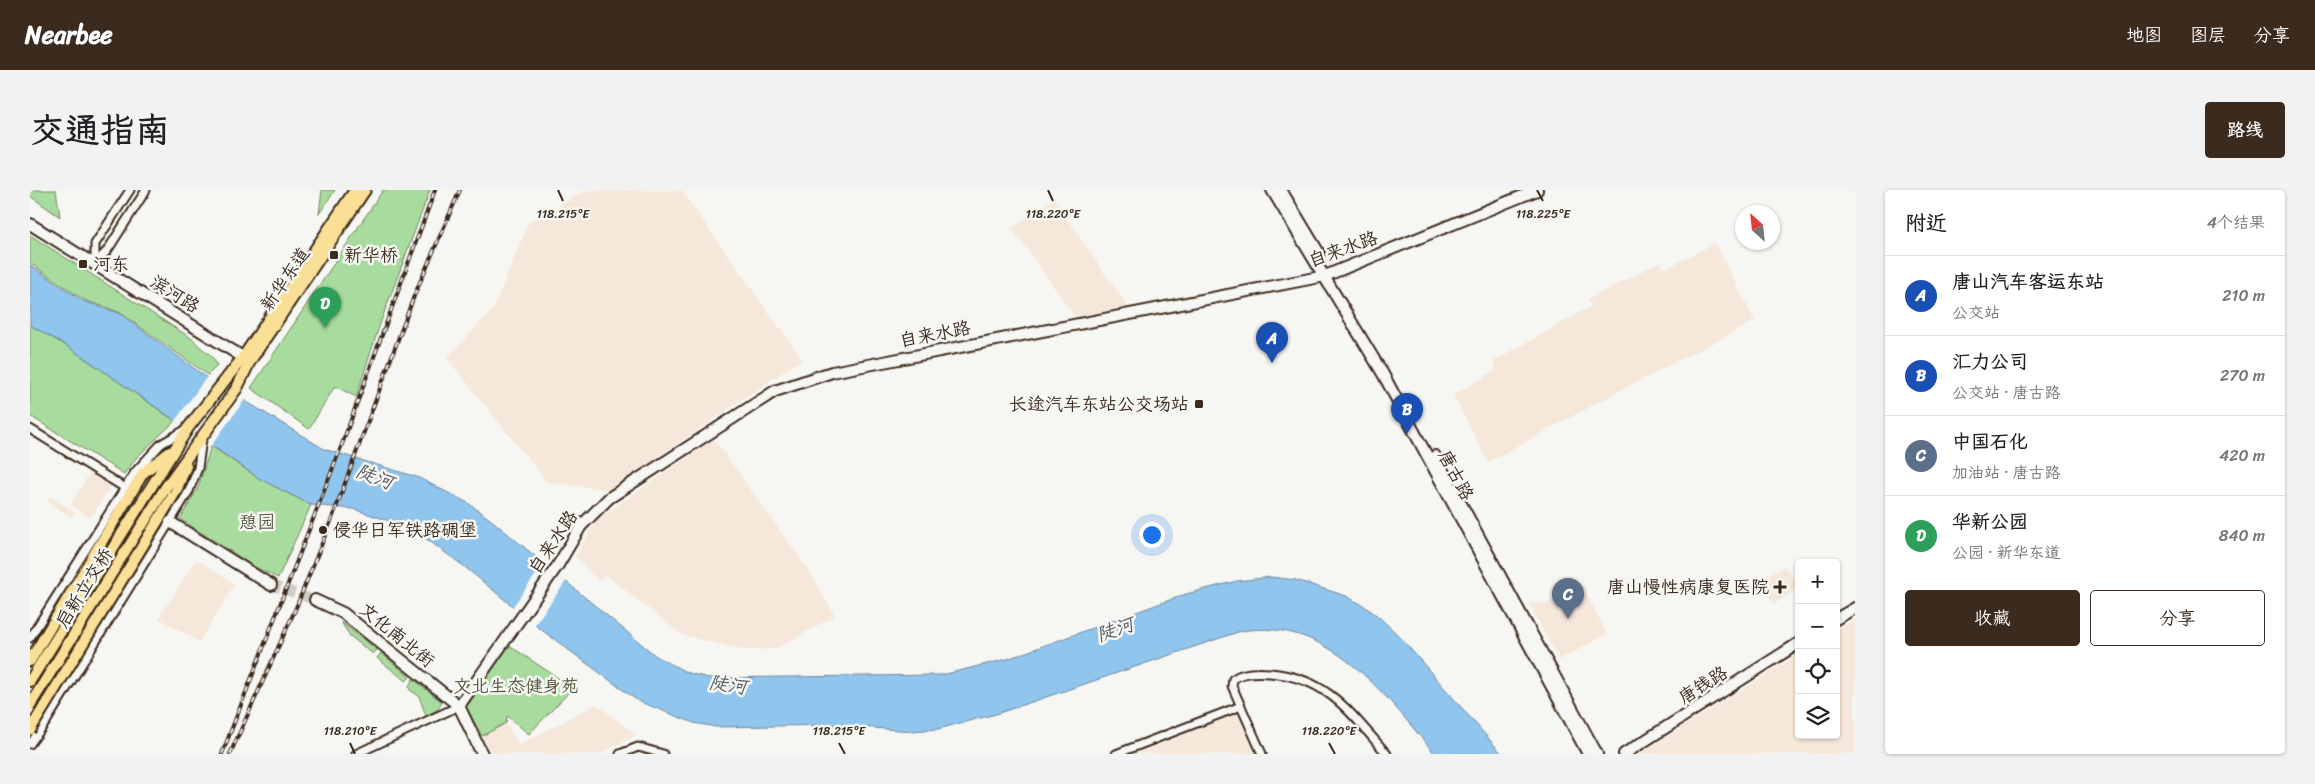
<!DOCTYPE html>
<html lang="zh">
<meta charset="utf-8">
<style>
:root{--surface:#fff;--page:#f2f2f2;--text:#202124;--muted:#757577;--line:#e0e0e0;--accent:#3b2a1e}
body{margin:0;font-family:Sriracha,"LXGW WenKai TC",sans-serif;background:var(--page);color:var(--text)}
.controls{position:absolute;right:15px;bottom:15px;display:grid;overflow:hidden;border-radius:5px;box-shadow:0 1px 4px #0004}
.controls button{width:45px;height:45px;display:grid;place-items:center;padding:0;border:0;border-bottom:1px solid var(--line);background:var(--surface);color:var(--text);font:25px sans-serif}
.compass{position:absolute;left:1705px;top:15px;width:45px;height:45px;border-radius:50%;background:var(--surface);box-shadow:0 1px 4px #0004;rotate:333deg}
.you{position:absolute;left:1121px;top:344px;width:18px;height:18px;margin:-12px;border:4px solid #fff;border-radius:50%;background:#1a73e8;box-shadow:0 0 0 8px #1a73e833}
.badge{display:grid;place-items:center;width:32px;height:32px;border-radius:50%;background:var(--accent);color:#fff;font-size:16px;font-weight:700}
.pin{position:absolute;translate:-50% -41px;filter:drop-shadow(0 1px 2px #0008)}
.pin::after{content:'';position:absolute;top:26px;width:18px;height:15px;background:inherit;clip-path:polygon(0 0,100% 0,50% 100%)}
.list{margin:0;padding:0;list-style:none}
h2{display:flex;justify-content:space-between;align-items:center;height:65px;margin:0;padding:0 20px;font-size:21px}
h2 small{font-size:16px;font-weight:400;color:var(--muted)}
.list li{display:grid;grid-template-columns:32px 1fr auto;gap:15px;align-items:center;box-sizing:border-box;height:80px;padding:0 20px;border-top:1px solid var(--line)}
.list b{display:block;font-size:19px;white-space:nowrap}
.list p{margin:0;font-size:16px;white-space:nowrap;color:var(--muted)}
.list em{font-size:16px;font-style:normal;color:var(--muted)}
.actions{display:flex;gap:10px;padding:15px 20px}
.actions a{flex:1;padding:11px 0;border:1px solid var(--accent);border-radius:5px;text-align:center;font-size:18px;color:var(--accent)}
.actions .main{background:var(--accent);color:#fff}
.icon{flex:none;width:28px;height:28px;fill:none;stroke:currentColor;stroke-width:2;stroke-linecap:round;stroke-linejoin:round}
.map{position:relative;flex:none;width:1825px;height:564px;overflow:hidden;border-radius:5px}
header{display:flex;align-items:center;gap:30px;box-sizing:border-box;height:70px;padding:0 25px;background:var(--accent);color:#fff}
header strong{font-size:24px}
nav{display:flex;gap:28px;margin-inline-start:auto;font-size:18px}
.intro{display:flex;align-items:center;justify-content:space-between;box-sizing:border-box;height:120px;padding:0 30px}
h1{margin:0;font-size:35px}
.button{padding:12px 22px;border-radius:5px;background:var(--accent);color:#fff;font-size:18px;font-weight:700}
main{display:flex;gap:30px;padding:0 30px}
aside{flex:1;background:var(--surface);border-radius:5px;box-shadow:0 1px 4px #0004}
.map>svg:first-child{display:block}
.built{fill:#f5e8da}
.green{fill:#a8dc9e;stroke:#72835e}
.water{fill:#90c5ee;stroke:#6e879b}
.pier{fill:#f6f6f2}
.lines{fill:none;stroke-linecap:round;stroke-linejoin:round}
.secondary-tunnel{stroke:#d1cdc8;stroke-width:10;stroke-dasharray:10 5;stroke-linecap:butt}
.street-casing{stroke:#3b2a1e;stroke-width:11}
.secondary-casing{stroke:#3b2a1e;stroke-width:14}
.primary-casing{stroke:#3b2a1e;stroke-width:14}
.street{stroke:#f6f6f2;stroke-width:7}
.secondary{stroke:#f6f6f2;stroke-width:10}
.primary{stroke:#fadf96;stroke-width:10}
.rail-casing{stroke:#3b2a1e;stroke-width:4}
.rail{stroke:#f6f6f2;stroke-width:2;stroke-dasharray:5.5;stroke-linecap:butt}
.primary-bridge-casing{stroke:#3b2a1e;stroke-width:14;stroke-linecap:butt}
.primary-bridge{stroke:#fadf96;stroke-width:10}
.ticks{fill:none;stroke:#3b2a1e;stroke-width:2}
.poi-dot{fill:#3b2a1e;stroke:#f6f6f2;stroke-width:2}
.labels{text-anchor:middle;stroke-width:5;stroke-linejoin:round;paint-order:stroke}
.street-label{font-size:18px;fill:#3b2a1e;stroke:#f6f6f2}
.poi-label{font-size:18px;fill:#3b2a1e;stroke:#f6f6f2;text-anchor:start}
.park-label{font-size:18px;fill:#56563e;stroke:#f6f6f2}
.water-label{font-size:19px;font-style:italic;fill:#54585c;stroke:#f6f6f2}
.ticks-label{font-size:12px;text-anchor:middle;fill:#3b2a1e;stroke:#f6f6f2;stroke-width:5;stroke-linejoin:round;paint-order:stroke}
</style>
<header>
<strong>Nearbee</strong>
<nav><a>地图</a><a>图层</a><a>分享</a></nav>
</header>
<div class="intro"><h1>交通指南</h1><a class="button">路线</a></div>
<main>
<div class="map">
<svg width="1825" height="564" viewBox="0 0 1825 564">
<rect width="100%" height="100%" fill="#f6f6f2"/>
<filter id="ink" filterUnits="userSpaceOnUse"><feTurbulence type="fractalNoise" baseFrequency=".02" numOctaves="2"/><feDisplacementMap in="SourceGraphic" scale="10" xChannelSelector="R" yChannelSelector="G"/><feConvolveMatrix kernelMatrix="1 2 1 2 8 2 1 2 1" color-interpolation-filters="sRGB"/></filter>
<g filter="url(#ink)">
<g class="built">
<path d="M 557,0 L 651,0 L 772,169 L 579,300 L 517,292 L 417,168 L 463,119 L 499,32 Z"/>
<path d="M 1024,9 L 1068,74 L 1098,117 L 1045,127 L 982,38 Z"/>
<path d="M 1685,53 L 1725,131 L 1578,207 L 1458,272 L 1423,205 L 1467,180 L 1463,172 L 1561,116 L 1558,110 L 1630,71 L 1635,79 Z"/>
<path d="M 684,249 L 779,381 L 805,426 L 745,459 L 713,460 L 652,445 L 576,385 L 569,391 L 545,366 L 567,329 Z"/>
<path d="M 60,283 L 81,296 L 60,328 L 40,315 Z"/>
<path d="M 20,306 L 45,322 L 41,327 L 17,311 Z"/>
<path d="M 166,369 L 205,394 L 169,452 L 129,428 Z"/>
<path d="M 1754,376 L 1769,395 L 1769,398 L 1744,414 L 1728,391 Z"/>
<path d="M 1552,395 L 1577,444 L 1529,470 L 1498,412 L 1516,414 Z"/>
<path d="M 1825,429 L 1825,564 L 1609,564 L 1769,464 L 1769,545 L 1806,545 L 1806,441 Z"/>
<path d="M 566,514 L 607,545 L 570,564 L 461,564 L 452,546 L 476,533 L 489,555 Z"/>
<path d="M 1208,523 L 1225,564 L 1106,564 Z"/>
</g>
<g class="green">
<path d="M 0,0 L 26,0 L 30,27 L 0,6 Z"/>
<path d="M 292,0 L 305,0 L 289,24 Z"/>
<path d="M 353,0 L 400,0 L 351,131 L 326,207 L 305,196 L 279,239 L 221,198 Z"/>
<path d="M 0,45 L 164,150 C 171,161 183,162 187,176 L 178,185 L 89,122 L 54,110 L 0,73 Z"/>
<path d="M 0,135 L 37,156 L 145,231 L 107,267 L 94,284 L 0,226 Z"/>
<path d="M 181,256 L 230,289 L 281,315 L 248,388 L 225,377 L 150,329 L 168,298 Z"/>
<path d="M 311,432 L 347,460 L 343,464 L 320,446 Z"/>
<path d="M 477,454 L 543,498 L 499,544 L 477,526 L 476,533 L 452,546 L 435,515 Z"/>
<path d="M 351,463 L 380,487 L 376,491 L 347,468 Z"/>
<path d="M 383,489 L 412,512 L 408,519 L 396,526 L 389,506 L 380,500 L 379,496 Z"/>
</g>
<path class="water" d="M 0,75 L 53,111 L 89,123 L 176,187 L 294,259 L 387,287 L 438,313 L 460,329 L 626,466 L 658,483 L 679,488 L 912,485 L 977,469 L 1156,404 L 1207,391 L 1241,387 L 1266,390 L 1316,406 L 1333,415 L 1349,427 L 1369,446 L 1472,564 L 1405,564 C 1354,504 1300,427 1211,441 L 966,524 L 908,539 L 882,541 L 805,535 L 686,537 L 664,533 L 608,511 L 509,438 L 435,377 L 398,350 L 375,336 L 323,319 L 281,315 L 230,289 L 37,156 L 0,135 Z"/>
<g class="pier">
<path d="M 178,185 L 216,208 L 181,256 L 145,231 Z"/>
<path d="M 515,372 L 537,390 L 503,437 L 481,419 Z"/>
</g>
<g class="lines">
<path class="secondary-tunnel" d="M 241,395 L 285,410"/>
<defs>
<g id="street">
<path d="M 65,73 L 77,61 L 116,0"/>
<path d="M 65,73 L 65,54 L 100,0"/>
<path d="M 0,239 L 95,298"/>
<path d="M 0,448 L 105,282 L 131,254 L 155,240"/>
<path d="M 0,521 L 16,532 L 159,301 L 168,278 L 172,249"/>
<path d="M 0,554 L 16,532"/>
<path d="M 326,564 L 429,516"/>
<path d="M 590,564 L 608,557 L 633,564"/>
<path d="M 1086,564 L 1211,516"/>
<path d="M 1232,564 L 1202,496 L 1203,489 C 1212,482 1229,482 1240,483 C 1299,488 1320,523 1357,564"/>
</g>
<g id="secondary">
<path d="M 1242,0 L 1353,184 L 1558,564"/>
<path d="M 1251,0 L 1289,63"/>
<path d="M 0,34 L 219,171"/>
<path d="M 1405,266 L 1567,564"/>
<path d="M 140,332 L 241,395"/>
<path d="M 285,410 L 313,423 L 429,516 L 452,564"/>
<path d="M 1806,429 L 1825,418"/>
<path d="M 429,516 L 528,375 L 551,336 L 579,308 L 745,201 L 802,182 L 1295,86 L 1507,0"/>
<path d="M 1594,564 L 1769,453"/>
</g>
<g id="primary">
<path d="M 121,342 L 146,301 L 156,276"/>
<path d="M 0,471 L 113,283 L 140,262"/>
<path d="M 0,491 L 158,238 L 214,166 L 325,0"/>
<path d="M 0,515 L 136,297 L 207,198 L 220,171 L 335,0"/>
</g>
</defs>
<use href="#street" class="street-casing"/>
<use href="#secondary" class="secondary-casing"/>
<use href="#primary" class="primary-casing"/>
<use href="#street" class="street"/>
<use href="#secondary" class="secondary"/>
<use href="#primary" class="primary"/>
<defs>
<g id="rail">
<path d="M 192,564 L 311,257 L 405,0"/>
<path d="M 200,564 L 265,420 L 303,326 L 384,106 L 430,0"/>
</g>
</defs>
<use href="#rail" class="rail-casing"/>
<use href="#rail" class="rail"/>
<defs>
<path id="primary-bridge" d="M 0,540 L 121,342"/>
</defs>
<use href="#primary-bridge" class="primary-bridge-casing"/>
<use href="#primary-bridge" class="primary-bridge"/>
</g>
</g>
<path class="ticks" d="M 528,0 L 533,11M 1018,0 L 1023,11M 1507,0 L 1513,11M 320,553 L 325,564M 809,553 L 815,564M 1299,553 L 1305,564"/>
<g class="poi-dot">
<rect x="299" y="60" width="10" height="10" rx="2.5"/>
<rect x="48" y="69" width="10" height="10" rx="2.5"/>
<rect x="1164" y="209" width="10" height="10" rx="2.5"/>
<circle cx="293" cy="340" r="5"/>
<path d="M1747.5 389.5h5v5h5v5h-5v5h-5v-5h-5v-5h5z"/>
</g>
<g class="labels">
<g class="street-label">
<text transform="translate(1313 59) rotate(-20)" y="6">自来水路</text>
<text transform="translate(255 89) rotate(-56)" y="6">新华东道</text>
<text transform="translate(145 104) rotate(32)" y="6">滨河路</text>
<text transform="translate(905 144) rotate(-11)" y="6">自来水路</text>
<text transform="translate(1426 285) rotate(62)" y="6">唐古路</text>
<text transform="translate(523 352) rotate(-56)" y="6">自来水路</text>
<text transform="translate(54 398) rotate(-58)" y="6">启新立交桥</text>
<text transform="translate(367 445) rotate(39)" y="6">文化南北街</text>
<text transform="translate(1673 495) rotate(-32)" y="6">唐钱路</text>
</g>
<g class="poi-label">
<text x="314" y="71">新华桥</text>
<text x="63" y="80">河东</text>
<text x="1159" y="220" text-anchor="end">长途汽车东站公交场站</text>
<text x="303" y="346">侵华日军铁路碉堡</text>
<text x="1739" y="403" text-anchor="end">唐山慢性病康复医院</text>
</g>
<g class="park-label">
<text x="227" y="338">憩园</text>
<text x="486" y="502">文北生态健身苑</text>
</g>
<g class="water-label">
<text transform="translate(345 286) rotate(21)" y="7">陡河</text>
<text transform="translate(1085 439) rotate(-19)" y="7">陡河</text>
<text transform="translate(698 494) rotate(8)" y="7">陡河</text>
</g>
</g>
<g class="ticks-label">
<text x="533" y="28">118.215°E</text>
<text x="1023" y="28">118.220°E</text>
<text x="1513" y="28">118.225°E</text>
<text x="320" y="545">118.210°E</text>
<text x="809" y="545">118.215°E</text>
<text x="1299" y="545">118.220°E</text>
</g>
</svg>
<div class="controls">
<button>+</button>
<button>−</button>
<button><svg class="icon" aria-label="locate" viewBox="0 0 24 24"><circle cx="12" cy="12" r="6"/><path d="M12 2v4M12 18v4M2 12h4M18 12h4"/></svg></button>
<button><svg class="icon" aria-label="layers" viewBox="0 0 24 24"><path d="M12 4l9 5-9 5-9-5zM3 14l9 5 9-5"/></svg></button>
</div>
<svg class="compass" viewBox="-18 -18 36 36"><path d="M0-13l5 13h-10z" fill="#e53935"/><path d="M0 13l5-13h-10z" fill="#757577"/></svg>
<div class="you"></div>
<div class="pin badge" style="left:1242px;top:173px;background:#1a4fb4">A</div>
<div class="pin badge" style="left:1377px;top:244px;background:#1a4fb4">B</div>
<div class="pin badge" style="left:1538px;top:429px;background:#5c6f8a">C</div>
<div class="pin badge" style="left:295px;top:138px;background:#2e9e5b">D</div>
</div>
<aside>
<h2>附近<small>4个结果</small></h2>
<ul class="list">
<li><span class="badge" style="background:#1a4fb4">A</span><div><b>唐山汽车客运东站</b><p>公交站</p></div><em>210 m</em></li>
<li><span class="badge" style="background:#1a4fb4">B</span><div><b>汇力公司</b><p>公交站 · 唐古路</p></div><em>270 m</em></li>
<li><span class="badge" style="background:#5c6f8a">C</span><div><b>中国石化</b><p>加油站 · 唐古路</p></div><em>420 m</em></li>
<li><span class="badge" style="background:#2e9e5b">D</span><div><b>华新公园</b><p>公园 · 新华东道</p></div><em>840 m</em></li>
</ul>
<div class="actions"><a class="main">收藏</a><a>分享</a></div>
</aside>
</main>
